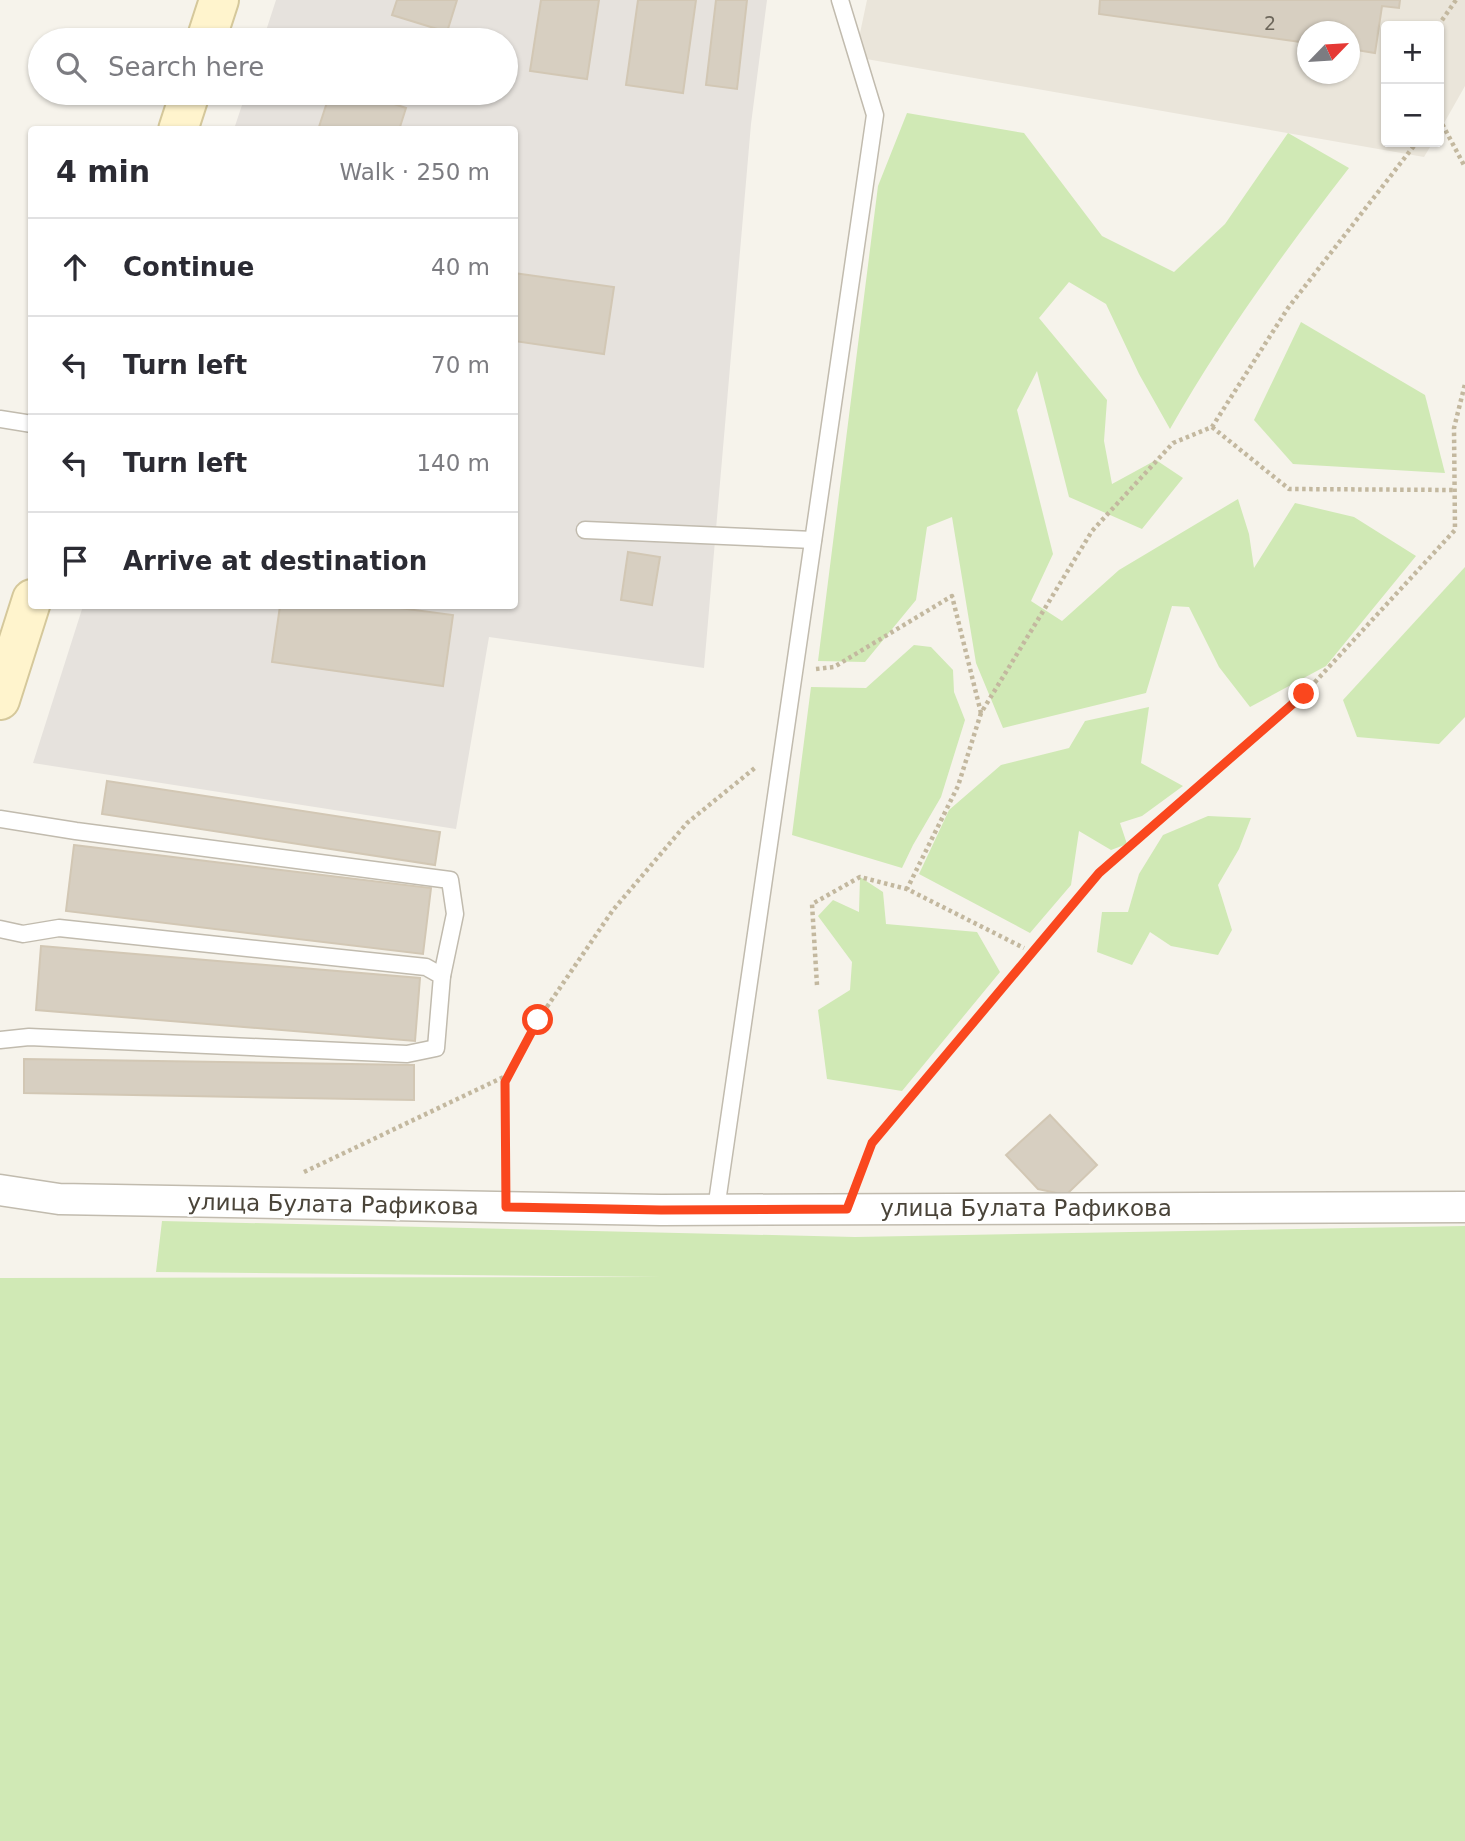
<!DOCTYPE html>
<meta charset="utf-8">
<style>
:root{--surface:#fff;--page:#f7f7f7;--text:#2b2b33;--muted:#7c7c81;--line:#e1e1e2}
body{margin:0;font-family:"DejaVu Sans",sans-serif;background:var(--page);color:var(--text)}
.controls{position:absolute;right:21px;top:21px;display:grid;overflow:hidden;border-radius:7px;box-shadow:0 2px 5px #0004}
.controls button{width:63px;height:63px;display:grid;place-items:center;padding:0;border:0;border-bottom:2px solid var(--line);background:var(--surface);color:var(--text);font:35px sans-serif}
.compass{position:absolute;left:1297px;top:21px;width:63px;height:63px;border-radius:50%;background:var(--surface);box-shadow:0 2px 5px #0004;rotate:65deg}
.stop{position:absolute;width:21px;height:21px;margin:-16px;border:5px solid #fa471e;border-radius:50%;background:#fff}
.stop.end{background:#fa471e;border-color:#fff;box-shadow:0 2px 7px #0008}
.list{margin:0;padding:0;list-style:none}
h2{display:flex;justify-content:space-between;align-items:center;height:91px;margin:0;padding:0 28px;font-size:30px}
h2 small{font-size:23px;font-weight:400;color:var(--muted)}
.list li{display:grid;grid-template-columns:46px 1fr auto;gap:21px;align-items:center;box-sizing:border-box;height:98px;padding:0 28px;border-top:2px solid var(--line)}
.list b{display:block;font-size:26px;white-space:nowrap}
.list em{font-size:23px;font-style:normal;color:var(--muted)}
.icon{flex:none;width:38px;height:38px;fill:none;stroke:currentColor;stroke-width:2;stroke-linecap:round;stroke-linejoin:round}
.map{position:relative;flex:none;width:1465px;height:1841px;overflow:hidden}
.search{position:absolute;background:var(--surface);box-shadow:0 2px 5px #0004;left:28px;top:28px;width:490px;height:77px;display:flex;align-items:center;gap:18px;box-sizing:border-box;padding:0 24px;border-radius:38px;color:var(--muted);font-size:26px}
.panel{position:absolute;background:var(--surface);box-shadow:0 2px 5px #0004;left:28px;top:126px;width:490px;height:483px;border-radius:7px}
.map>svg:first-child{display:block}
.residential{fill:#eae5da;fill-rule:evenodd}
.industrial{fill:#e6e2dd}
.green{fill:#d0e9b5}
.building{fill:#d7cfc1;stroke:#d2c7b4;stroke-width:2}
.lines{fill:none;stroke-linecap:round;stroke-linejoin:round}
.service-casing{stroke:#c1bbae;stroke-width:19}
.minor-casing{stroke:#c1bbae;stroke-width:33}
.secondary-casing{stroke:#d5c89b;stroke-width:42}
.path{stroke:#c3b89f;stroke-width:4.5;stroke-dasharray:3.5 3.5;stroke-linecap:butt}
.service{stroke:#fff;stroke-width:16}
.minor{stroke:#fff;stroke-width:30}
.secondary{stroke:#fff4cd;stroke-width:38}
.route{stroke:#fa471e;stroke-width:9}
.labels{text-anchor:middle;stroke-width:5;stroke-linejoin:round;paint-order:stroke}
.number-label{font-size:19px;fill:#6d675b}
.street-label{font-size:23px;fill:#4a4439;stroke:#fff}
</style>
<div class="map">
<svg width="1465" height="1841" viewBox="0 0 1465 1841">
<rect width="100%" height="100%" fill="#f6f3eb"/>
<path class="residential" d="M 867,0 L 1465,0 L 1465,86 L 1439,132 L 1439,26 L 1386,26 L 1386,142 L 1433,142 L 1424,157 L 855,57 ZM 1308,32 L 1350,32 L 1350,74 L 1308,74 Z"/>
<path class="industrial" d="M 276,0 L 767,0 L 751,124 L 704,668 L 489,637 L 456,829 L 33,763 L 83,606 L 514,606 L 514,130 L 234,129 L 246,93 L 506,93 L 506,40 L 263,40 Z"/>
<g class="green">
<path d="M 907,113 L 1024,133 L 1102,236 L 1174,272 L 1225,224 L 1288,133 L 1349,168 C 1284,252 1222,337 1170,429 L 1139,374 L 1106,304 L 1069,282 L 1039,318 L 1107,400 L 1104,441 L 1112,484 L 1156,460 L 1183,478 L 1142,529 L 1069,497 L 1037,371 L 1017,410 L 1053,554 L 1031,601 L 1062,621 L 1119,570 L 1238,499 L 1249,534 L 1254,568 L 1295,503 L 1354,517 L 1416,556 L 1326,666 L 1250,707 L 1219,667 L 1189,607 L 1172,606 L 1146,693 L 1003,728 L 976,663 L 952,517 L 927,527 L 916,600 L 865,662 L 818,661 L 878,186 Z"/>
<path d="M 1301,322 L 1425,395 L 1445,473 L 1293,464 L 1254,420 Z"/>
<path d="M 1465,567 L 1465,717 L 1439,744 L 1357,737 L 1343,700 Z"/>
<path d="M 914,645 L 931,647 L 953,670 L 954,692 L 965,720 L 941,797 L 913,845 L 902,868 L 792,835 L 811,687 L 866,688 Z"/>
<path d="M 1149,707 L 1141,763 L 1183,786 L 1142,816 L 1120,823 L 1127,844 L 1111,850 L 1079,831 L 1071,885 L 1030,933 L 919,874 L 949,810 L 1001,765 L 1069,748 L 1085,721 Z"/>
<path d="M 1208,816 L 1251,818 L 1239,849 L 1218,885 L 1232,930 L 1218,955 L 1171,946 L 1150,932 L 1132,965 L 1097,952 L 1102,912 L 1128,912 L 1139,874 L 1163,835 Z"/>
<path d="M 860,877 L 883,892 L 886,924 L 977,932 L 1000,972 L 902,1091 L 827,1079 L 818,1010 L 850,990 L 852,962 L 818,916 L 833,900 L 859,912 Z"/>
<path d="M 162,1221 L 855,1237 L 1465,1226 L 1465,1841 L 0,1841 L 0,1278 L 661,1277 L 156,1272 Z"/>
</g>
<g class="building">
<path d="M 397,0 L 457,0 L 447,32 L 392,15 Z"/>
<path d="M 541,0 L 599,0 L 587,79 L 530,71 Z"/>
<path d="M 638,0 L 696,0 L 683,93 L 626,85 Z"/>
<path d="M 716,0 L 747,0 L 737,89 L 706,85 Z"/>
<path d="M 1100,0 L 1400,0 L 1399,8 L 1382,6 L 1375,53 L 1350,49 L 1350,32 L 1308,32 L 1308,43 L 1099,14 Z"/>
<path d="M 330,93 L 361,93 L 406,108 L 399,130 L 318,130 Z"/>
<path d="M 514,273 L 614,287 L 604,354 L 514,341 Z"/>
<path d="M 628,552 L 660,557 L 652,605 L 621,600 Z"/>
<path d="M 280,606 L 384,606 L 453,615 L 443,686 L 272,662 Z"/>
<path d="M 107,781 L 440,832 L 435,865 L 102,814 Z"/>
<path d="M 74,845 L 431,888 L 423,954 L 66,911 Z"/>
<path d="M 41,946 L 420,978 L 415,1041 L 36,1010 Z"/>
<path d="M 24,1059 L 414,1065 L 414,1100 L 24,1093 Z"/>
<path d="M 1050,1115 L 1097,1165 L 1066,1195 L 1038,1189 L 1006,1155 Z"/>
</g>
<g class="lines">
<defs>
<g id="service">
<path d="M 0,419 L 32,424"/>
<path d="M 585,530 L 813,540"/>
<path d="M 0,819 L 76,831 L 450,880 L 455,914 L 442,976"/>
<path d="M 0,929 L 23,934 L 59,928 L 426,967 L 442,976 L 436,1048 L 407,1054 L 29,1037 L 0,1040"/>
<path d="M 716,1209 L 875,115 L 840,0"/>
</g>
<path id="minor" d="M 0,1190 L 59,1199 L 661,1210 L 1465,1207"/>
<g id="secondary">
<path d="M 206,40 L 219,0"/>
<path d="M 178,130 L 190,93"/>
<path d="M 0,700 L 32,599"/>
</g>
</defs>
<use href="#service" class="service-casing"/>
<use href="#minor" class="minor-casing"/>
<use href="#secondary" class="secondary-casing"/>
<g class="path">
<path d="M 1438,26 L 1456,0"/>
<path d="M 1439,118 L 1465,167"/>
<path d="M 1212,427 L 1289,489 L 1455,490"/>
<path d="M 816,669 L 834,667 L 952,596 L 981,713 L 1092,531 L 1173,443 L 1212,427 L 1288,308 L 1417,142"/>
<path d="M 981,713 L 958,786 L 907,889 L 1024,948"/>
<path d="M 817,985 L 812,904 L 860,877 L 907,889"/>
<path d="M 304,1172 L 510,1074"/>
<path d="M 506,1178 L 505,1082 L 538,1020 L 613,910 L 687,823 L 756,767"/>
<path d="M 859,1179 L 872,1143 L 1099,873 L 1304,694 L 1455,530 L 1454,428 L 1465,384"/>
</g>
<use href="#service" class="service"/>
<use href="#minor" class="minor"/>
<use href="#secondary" class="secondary"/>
</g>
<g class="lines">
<path class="route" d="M 538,1020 L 505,1082 L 506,1207 L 661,1210 L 847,1209 L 872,1143 L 1099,873 L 1304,694"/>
</g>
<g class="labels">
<g class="number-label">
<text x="1270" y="30">2</text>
</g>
<g class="street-label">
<text transform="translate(333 1204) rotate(1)" y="8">улица Булата Рафикова</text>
<text x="1026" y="1216">улица Булата Рафикова</text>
</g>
</g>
</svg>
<div class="controls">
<button>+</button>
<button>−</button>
</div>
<svg class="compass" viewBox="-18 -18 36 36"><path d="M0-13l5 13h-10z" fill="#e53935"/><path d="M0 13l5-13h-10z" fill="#7c7c81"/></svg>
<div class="stop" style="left:538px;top:1020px"></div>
<div class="stop end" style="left:1304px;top:694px"></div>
<div class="search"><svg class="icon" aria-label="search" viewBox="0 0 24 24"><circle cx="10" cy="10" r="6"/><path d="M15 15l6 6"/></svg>Search here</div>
<section class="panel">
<h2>4 min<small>Walk · 250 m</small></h2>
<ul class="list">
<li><svg class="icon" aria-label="ahead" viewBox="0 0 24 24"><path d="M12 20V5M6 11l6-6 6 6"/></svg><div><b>Continue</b></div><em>40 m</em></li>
<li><svg class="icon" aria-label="left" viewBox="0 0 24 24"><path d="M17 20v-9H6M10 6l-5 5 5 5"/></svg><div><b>Turn left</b></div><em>70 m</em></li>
<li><svg class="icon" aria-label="left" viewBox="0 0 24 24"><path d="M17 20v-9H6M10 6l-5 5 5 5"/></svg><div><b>Turn left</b></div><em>140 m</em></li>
<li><svg class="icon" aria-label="arrive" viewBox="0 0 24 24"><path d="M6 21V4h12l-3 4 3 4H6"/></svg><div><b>Arrive at destination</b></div></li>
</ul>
</section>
</div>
